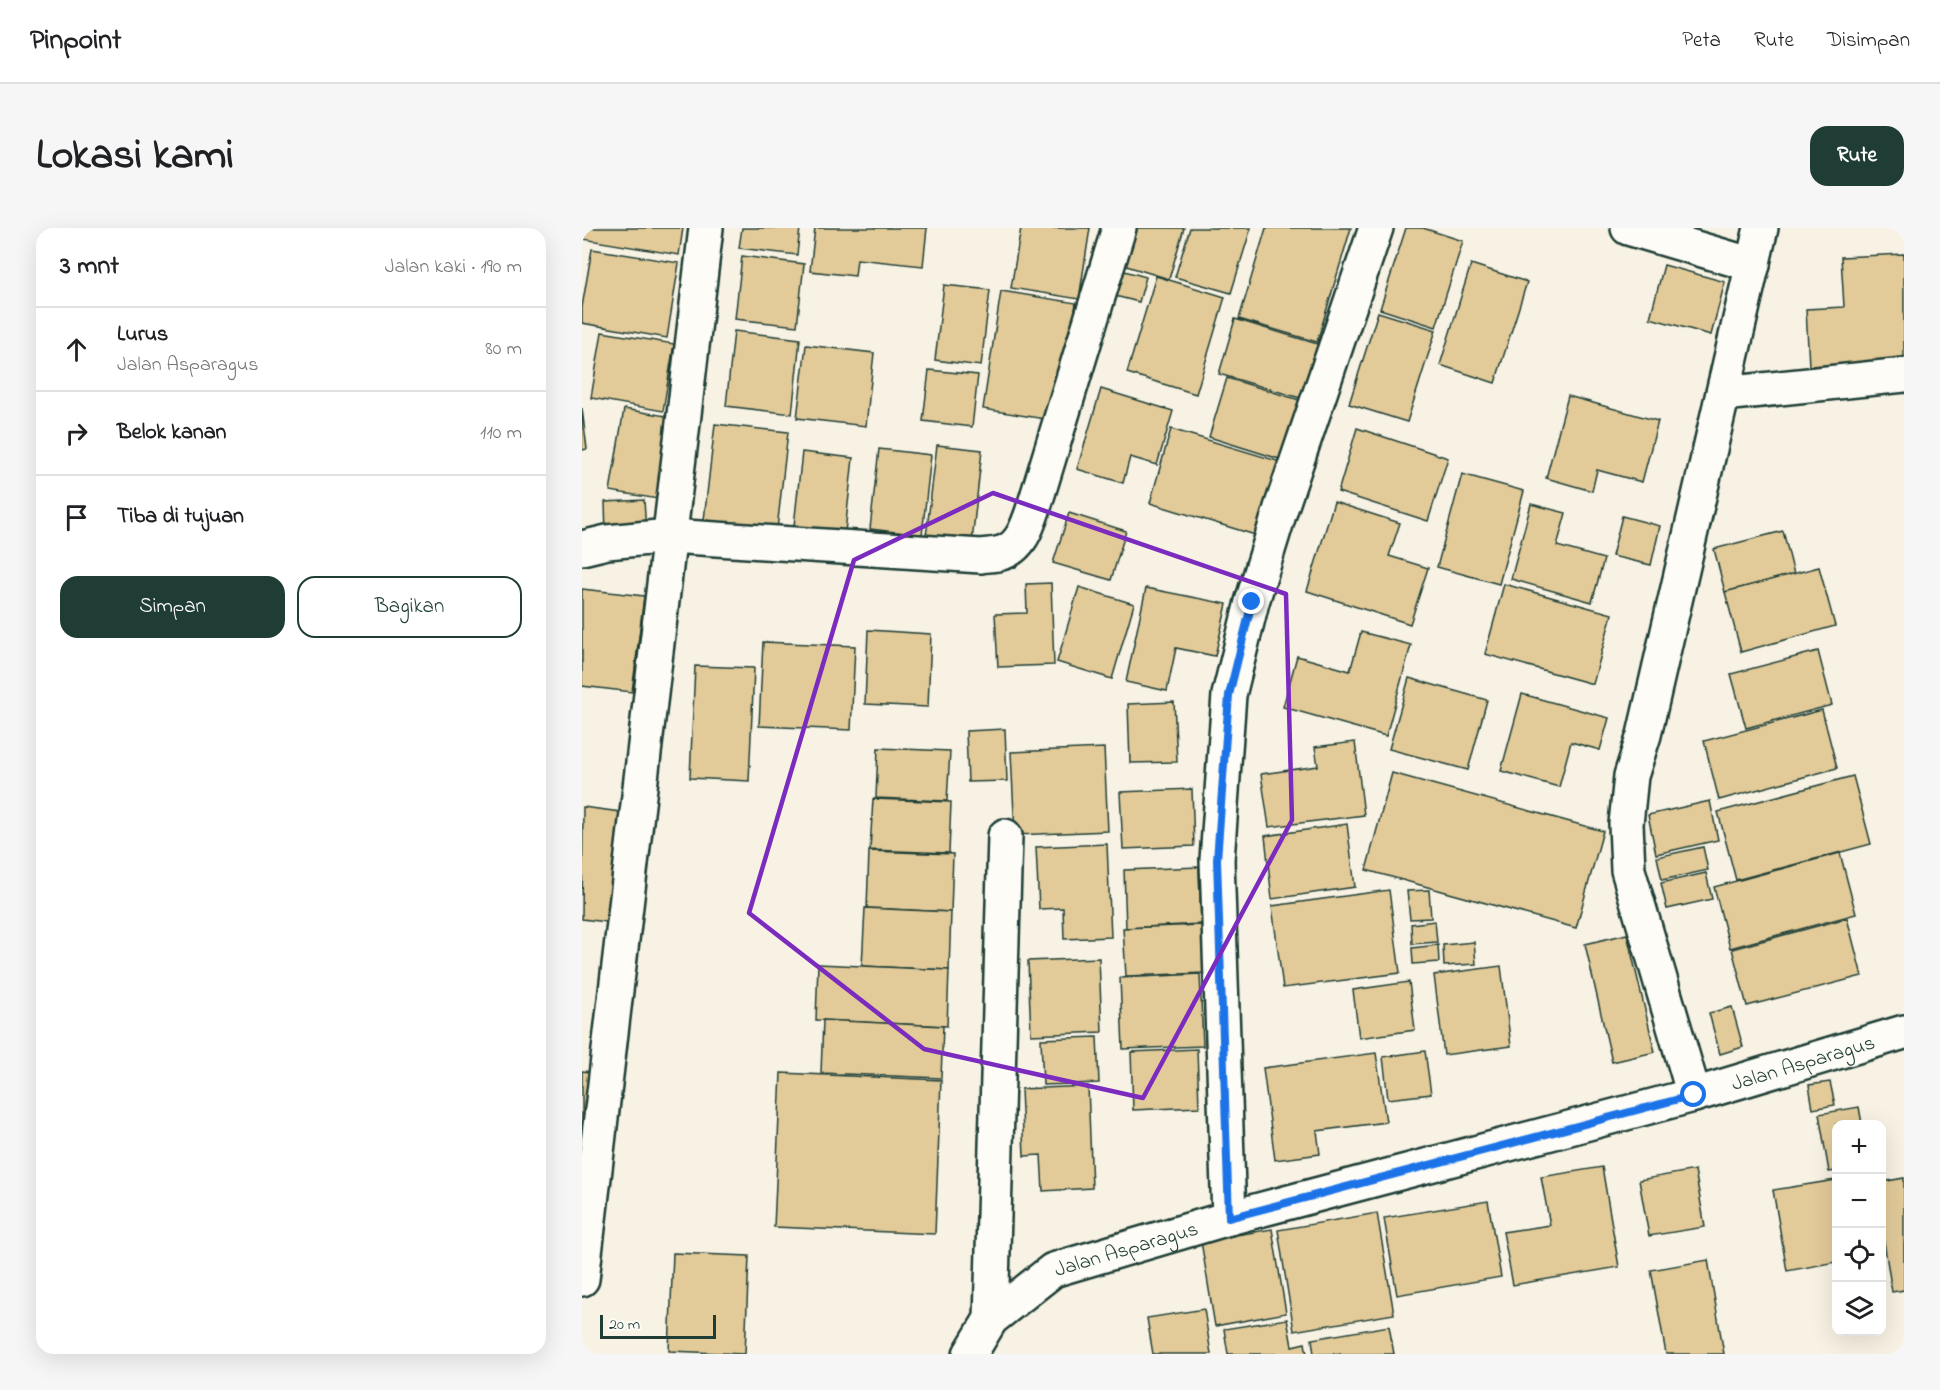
<!DOCTYPE html>
<html lang="id">
<meta charset="utf-8">
<style>
:root{--surface:#fff;--page:#f6f6f6;--text:#202124;--muted:#757577;--line:#e0e0e0;--accent:#1f3d34}
body{margin:0;font-family:"Indie Flower",sans-serif;background:var(--page);color:var(--text)}
.controls{position:absolute;right:18px;bottom:18px;display:grid;overflow:hidden;border-radius:12px;box-shadow:0 6px 24px #0002}
.controls button{width:54px;height:54px;display:grid;place-items:center;padding:0;border:0;border-bottom:2px solid var(--line);background:var(--surface);color:var(--text);font:30px sans-serif}
.scale{position:absolute;left:18px;bottom:15px;width:116px;box-sizing:border-box;padding-left:6px;border:3px solid #1f3d34;border-top:0;font-size:16px;line-height:21px;white-space:nowrap;color:#1f3d34;-webkit-text-stroke:4px #fdfcf7;paint-order:stroke}
.stop{position:absolute;width:18px;height:18px;margin:-14px;border:4px solid #1a73e8;border-radius:50%;background:#fff}
.stop.end{background:#1a73e8;border-color:#fff;box-shadow:0 2px 6px #0008}
.list{margin:0;padding:0;list-style:none}
h2{display:flex;justify-content:space-between;align-items:center;height:78px;margin:0;padding:0 24px;font-size:26px}
h2 small{font-size:20px;font-weight:400;color:var(--muted)}
.list li{display:grid;grid-template-columns:39px 1fr auto;gap:18px;align-items:center;box-sizing:border-box;height:84px;padding:0 24px;border-top:2px solid var(--line)}
.list b{display:block;font-size:22px;white-space:nowrap}
.list p{margin:0;font-size:20px;white-space:nowrap;color:var(--muted)}
.list em{font-size:20px;font-style:normal;color:var(--muted)}
.actions{display:flex;gap:12px;padding:18px 24px}
.actions a{flex:1;padding:14px 0;border:2px solid var(--accent);border-radius:18px;text-align:center;font-size:21px;color:var(--accent)}
.actions .main{background:var(--accent);color:#fff}
.icon{flex:none;width:33px;height:33px;fill:none;stroke:currentColor;stroke-width:2;stroke-linecap:round;stroke-linejoin:round}
.map{position:relative;flex:none;width:1322px;height:1126px;overflow:hidden;border-radius:18px}
header{display:flex;align-items:center;gap:36px;box-sizing:border-box;height:84px;padding:0 30px;background:var(--surface);border-bottom:2px solid var(--line)}
header strong{font-size:28px}
nav{display:flex;gap:33px;margin-inline-start:auto;font-size:21px}
.intro{display:flex;align-items:center;justify-content:space-between;box-sizing:border-box;height:144px;padding:0 36px}
h1{margin:0;font-size:42px}
.button{padding:15px 27px;border-radius:18px;background:var(--accent);color:#fff;font-size:21px;font-weight:700}
main{display:flex;gap:36px;padding:0 36px}
aside{flex:1;background:var(--surface);border-radius:18px;box-shadow:0 6px 24px #0002}
.map>svg:first-child{display:block}
.building{fill:#e2ca99;stroke:#1f3d34;stroke-width:1.5}
.lines{fill:none;stroke-linecap:round;stroke-linejoin:round}
.street-casing{stroke:#1f3d34;stroke-width:38}
.street{stroke:#fdfcf7;stroke-width:33}
.route{stroke:#1a73e8;stroke-width:8}
.marked{fill:none;stroke:#7b2cbf;stroke-width:4.5;stroke-linejoin:round}
.labels{text-anchor:middle;stroke-width:4.5;stroke-linejoin:round;paint-order:stroke}
.street-label{font-size:21px;fill:#1f3d34;stroke:#fdfcf7}
</style>
<header>
<strong>Pinpoint</strong>
<nav><a>Peta</a><a>Rute</a><a>Disimpan</a></nav>
</header>
<div class="intro"><h1>Lokasi kami</h1><a class="button">Rute</a></div>
<main>
<aside>
<h2>3 mnt<small>Jalan kaki · 190 m</small></h2>
<ul class="list">
<li><svg class="icon" aria-label="ahead" viewBox="0 0 24 24"><path d="M12 20V5M6 11l6-6 6 6"/></svg><div><b>Lurus</b><p>Jalan Asparagus</p></div><em>80 m</em></li>
<li><svg class="icon" aria-label="right" viewBox="0 0 24 24"><path d="M7 20v-9h11M14 6l5 5-5 5"/></svg><div><b>Belok kanan</b></div><em>110 m</em></li>
<li><svg class="icon" aria-label="arrive" viewBox="0 0 24 24"><path d="M6 21V4h12l-3 4 3 4H6"/></svg><div><b>Tiba di tujuan</b></div></li>
</ul>
<div class="actions"><a class="main">Simpan</a><a>Bagikan</a></div>
</aside>
<div class="map">
<svg width="1322" height="1126" viewBox="0 0 1322 1126">
<rect width="100%" height="100%" fill="#f8f2e4"/>
<filter id="ink" filterUnits="userSpaceOnUse"><feTurbulence type="fractalNoise" baseFrequency=".0167" numOctaves="2"/><feDisplacementMap in="SourceGraphic" scale="12" xChannelSelector="R" yChannelSelector="G"/><feConvolveMatrix kernelMatrix="1 2 1 2 8 2 1 2 1" color-interpolation-filters="sRGB"/></filter>
<g filter="url(#ink)">
<g class="building">
<path d="M 3,0 L 101,0 L 97,27 L 1,11 Z"/>
<path d="M 160,0 L 218,0 L 215,27 L 157,20 Z"/>
<path d="M 233,0 L 345,0 L 341,38 L 275,31 L 273,48 L 228,43 Z"/>
<path d="M 439,0 L 508,0 L 497,71 L 429,60 Z"/>
<path d="M 548,0 L 602,0 L 587,51 L 538,36 Z"/>
<path d="M 608,0 L 669,0 L 649,65 L 593,49 Z"/>
<path d="M 684,0 L 769,0 L 735,114 L 657,91 Z"/>
<path d="M 824,0 L 841,0 L 881,13 L 854,99 L 798,81 Z"/>
<path d="M 10,21 L 97,35 L 85,110 L 0,95 L 0,79 Z"/>
<path d="M 1322,26 L 1322,133 L 1227,138 L 1224,81 L 1262,79 L 1259,29 Z"/>
<path d="M 160,28 L 222,36 L 215,98 L 153,91 Z"/>
<path d="M 889,36 L 945,54 L 913,155 L 858,137 Z"/>
<path d="M 1082,37 L 1143,54 L 1129,107 L 1068,90 Z"/>
<path d="M 532,40 L 564,49 L 557,74 L 525,66 Z"/>
<path d="M 574,48 L 643,69 L 614,166 L 545,145 Z"/>
<path d="M 362,57 L 408,62 L 399,138 L 353,132 Z"/>
<path d="M 419,63 L 494,75 L 475,193 L 401,181 Z"/>
<path d="M 796,84 L 854,102 L 825,194 L 767,176 Z"/>
<path d="M 653,91 L 742,118 L 725,172 L 637,146 Z"/>
<path d="M 152,103 L 218,111 L 210,186 L 144,178 Z"/>
<path d="M 20,104 L 92,116 L 81,183 L 9,170 Z"/>
<path d="M 224,117 L 292,125 L 284,198 L 215,190 Z"/>
<path d="M 347,142 L 396,147 L 390,199 L 341,193 Z"/>
<path d="M 645,150 L 724,174 L 707,234 L 627,209 Z"/>
<path d="M 519,161 L 591,183 L 575,237 L 548,229 L 541,255 L 495,241 Z"/>
<path d="M 986,168 L 1076,193 L 1060,254 L 1015,242 L 1010,263 L 964,250 Z"/>
<path d="M 0,180 L 5,221 L 0,222 Z"/>
<path d="M 42,181 L 90,189 L 76,271 L 28,263 Z"/>
<path d="M 133,196 L 206,204 L 195,301 L 122,292 Z"/>
<path d="M 775,200 L 866,230 L 846,293 L 756,264 Z"/>
<path d="M 589,201 L 702,235 L 680,309 L 568,275 Z"/>
<path d="M 355,217 L 400,222 L 390,314 L 344,309 Z"/>
<path d="M 297,221 L 349,227 L 340,307 L 288,301 Z"/>
<path d="M 220,224 L 271,230 L 263,304 L 212,298 Z"/>
<path d="M 880,246 L 942,263 L 917,356 L 855,339 Z"/>
<path d="M 62,272 L 64,304 L 24,306 L 23,274 Z"/>
<path d="M 752,274 L 818,295 L 807,328 L 846,340 L 828,396 L 725,363 Z"/>
<path d="M 949,276 L 984,285 L 975,318 L 1022,331 L 1010,374 L 929,351 Z"/>
<path d="M 487,285 L 544,303 L 529,352 L 471,335 Z"/>
<path d="M 1040,288 L 1078,298 L 1069,337 L 1030,328 Z"/>
<path d="M 1201,303 L 1212,346 L 1143,364 L 1132,321 Z"/>
<path d="M 1237,339 L 1253,398 L 1159,424 L 1143,364 Z"/>
<path d="M 469,355 L 472,437 L 416,439 L 413,386 L 445,385 L 444,356 Z"/>
<path d="M 922,356 L 1030,386 L 1011,456 L 903,426 Z"/>
<path d="M 497,359 L 552,376 L 530,451 L 475,434 Z"/>
<path d="M 564,360 L 645,376 L 633,428 L 594,420 L 585,463 L 544,454 Z"/>
<path d="M 0,361 L 62,368 L 50,464 L 0,458 Z"/>
<path d="M 286,402 L 349,406 L 346,479 L 283,476 Z"/>
<path d="M 779,404 L 829,417 L 804,508 L 701,479 L 715,428 L 768,443 Z"/>
<path d="M 181,414 L 273,418 L 269,502 L 177,498 Z"/>
<path d="M 1236,423 L 1250,477 L 1164,500 L 1149,446 Z"/>
<path d="M 113,438 L 172,440 L 167,553 L 108,550 Z"/>
<path d="M 827,450 L 905,472 L 886,542 L 807,521 Z"/>
<path d="M 940,466 L 1027,490 L 1018,522 L 989,514 L 977,559 L 919,543 Z"/>
<path d="M 592,474 L 595,534 L 548,535 L 546,476 Z"/>
<path d="M 1240,482 L 1255,540 L 1137,572 L 1122,513 Z"/>
<path d="M 423,501 L 425,553 L 386,554 L 384,503 Z"/>
<path d="M 773,514 L 782,587 L 687,599 L 679,546 L 736,538 L 733,519 Z"/>
<path d="M 296,520 L 368,523 L 365,573 L 294,570 Z"/>
<path d="M 522,520 L 526,603 L 433,607 L 429,524 Z"/>
<path d="M 810,545 L 1021,603 L 994,700 L 784,642 Z"/>
<path d="M 1271,548 L 1289,616 L 1154,652 L 1136,584 Z"/>
<path d="M 610,561 L 612,618 L 541,621 L 538,564 Z"/>
<path d="M 291,571 L 369,574 L 367,625 L 288,622 Z"/>
<path d="M 1128,573 L 1136,612 L 1074,626 L 1066,587 Z"/>
<path d="M 1,579 L 46,585 L 33,695 L 0,691 Z"/>
<path d="M 765,596 L 773,659 L 690,671 L 683,608 Z"/>
<path d="M 525,616 L 529,709 L 482,711 L 481,680 L 457,681 L 454,619 Z"/>
<path d="M 1121,619 L 1126,642 L 1080,652 L 1075,629 Z"/>
<path d="M 287,623 L 371,626 L 369,684 L 285,680 Z"/>
<path d="M 1258,625 L 1274,686 L 1148,720 L 1132,659 Z"/>
<path d="M 617,639 L 619,696 L 544,700 L 542,642 Z"/>
<path d="M 1124,645 L 1130,671 L 1085,681 L 1079,655 Z"/>
<path d="M 807,662 L 818,745 L 701,760 L 690,678 Z"/>
<path d="M 847,662 L 849,690 L 828,691 L 825,663 Z"/>
<path d="M 283,680 L 369,684 L 367,742 L 280,738 Z"/>
<path d="M 1265,690 L 1280,748 L 1165,778 L 1150,721 Z"/>
<path d="M 853,693 L 855,714 L 830,716 L 829,696 Z"/>
<path d="M 621,697 L 623,745 L 544,748 L 541,700 Z"/>
<path d="M 1045,706 L 1073,824 L 1030,834 L 1003,716 Z"/>
<path d="M 892,714 L 894,736 L 862,738 L 861,717 Z"/>
<path d="M 856,717 L 857,734 L 831,736 L 830,720 Z"/>
<path d="M 517,730 L 520,804 L 449,807 L 446,733 Z"/>
<path d="M 236,736 L 367,742 L 365,798 L 234,792 Z"/>
<path d="M 919,738 L 929,818 L 862,827 L 852,747 Z"/>
<path d="M 618,746 L 621,818 L 541,821 L 538,750 Z"/>
<path d="M 827,754 L 833,802 L 777,810 L 771,762 Z"/>
<path d="M 1150,779 L 1161,819 L 1138,826 L 1127,785 Z"/>
<path d="M 241,792 L 361,798 L 359,850 L 239,845 Z"/>
<path d="M 515,809 L 517,855 L 461,857 L 459,811 Z"/>
<path d="M 615,821 L 617,879 L 551,882 L 549,824 Z"/>
<path d="M 843,823 L 849,866 L 806,871 L 801,829 Z"/>
<path d="M 794,825 L 804,894 L 735,903 L 738,926 L 693,932 L 681,840 Z"/>
<path d="M 0,843 L 8,844 L 5,902 L 0,902 Z"/>
<path d="M 199,845 L 359,852 L 353,1006 L 192,999 Z"/>
<path d="M 1248,854 L 1253,877 L 1231,881 L 1227,857 Z"/>
<path d="M 506,858 L 510,960 L 461,963 L 459,927 L 442,928 L 439,861 Z"/>
<path d="M 1277,879 L 1280,896 L 1254,896 L 1254,943 L 1247,944 L 1237,886 Z"/>
<path d="M 1020,939 L 1037,1039 L 931,1057 L 921,1004 L 968,997 L 959,949 Z"/>
<path d="M 1113,942 L 1123,999 L 1067,1008 L 1057,952 Z"/>
<path d="M 1322,950 L 1322,1062 L 1310,1064 L 1300,1001 L 1300,954 Z"/>
<path d="M 1254,952 L 1254,1034 L 1205,1043 L 1191,962 Z"/>
<path d="M 906,973 L 919,1049 L 815,1067 L 802,990 Z"/>
<path d="M 795,985 L 812,1086 L 712,1103 L 696,1002 Z"/>
<path d="M 690,1001 L 704,1085 L 633,1098 L 619,1013 Z"/>
<path d="M 91,1025 L 167,1028 L 163,1126 L 87,1123 Z"/>
<path d="M 1126,1032 L 1142,1126 L 1084,1126 L 1069,1042 Z"/>
<path d="M 622,1081 L 629,1126 L 571,1126 L 565,1090 Z"/>
<path d="M 705,1091 L 710,1118 L 723,1115 L 725,1126 L 646,1126 L 642,1101 Z"/>
<path d="M 807,1098 L 812,1126 L 732,1126 L 730,1111 Z"/>
</g>
<g class="lines">
<defs>
<g id="street">
<path d="M 1046,0 L 1171,37"/>
<path d="M 1141,166 L 1322,147"/>
<path d="M 0,320 L 25,314 L 87,308 L 399,328 C 405,327 413,327 419,325 C 439,320 446,297 452,279 L 537,0"/>
<path d="M 1112,867 L 1046,642 L 1044,596 L 1049,548 L 1062,507 L 1179,0"/>
<path d="M 647,990 L 635,632 L 647,467 L 670,374 L 699,280 L 794,0"/>
<path d="M 0,1051 L 124,0"/>
<path d="M 409,1091 L 423,608"/>
<path id="s1" d="M 388,1126 L 409,1091 L 471,1042 L 647,990 L 1112,867 L 1322,804"/>
</g>
</defs>
<use href="#street" class="street-casing"/>
<use href="#street" class="street"/>
</g>
</g>
<g class="lines" filter="url(#ink)">
<path class="route" d="M 670,374 L 647,467 L 635,632 L 647,990 L 1112,867"/>
</g>
<path class="marked" d="M 411,265 L 704,366 L 710,592 L 561,870 L 342,821 L 167,685 L 272,332 Z"/>
<g class="labels">
<g class="street-label">
<text dy="7" stroke="none"><textPath href="#s1" startOffset="898">Jalan Asparagus</textPath></text>
<text dy="7" stroke="none"><textPath href="#s1" startOffset="196">Jalan Asparagus</textPath></text>
</g>
</g>
</svg>
<div class="controls">
<button>+</button>
<button>−</button>
<button><svg class="icon" aria-label="locate" viewBox="0 0 24 24"><circle cx="12" cy="12" r="6"/><path d="M12 2v4M12 18v4M2 12h4M18 12h4"/></svg></button>
<button><svg class="icon" aria-label="layers" viewBox="0 0 24 24"><path d="M12 4l9 5-9 5-9-5zM3 14l9 5 9-5"/></svg></button>
</div>
<div class="scale">20 m</div>
<div class="stop" style="left:1112px;top:867px"></div>
<div class="stop end" style="left:670px;top:374px"></div>
</div>
</main>
